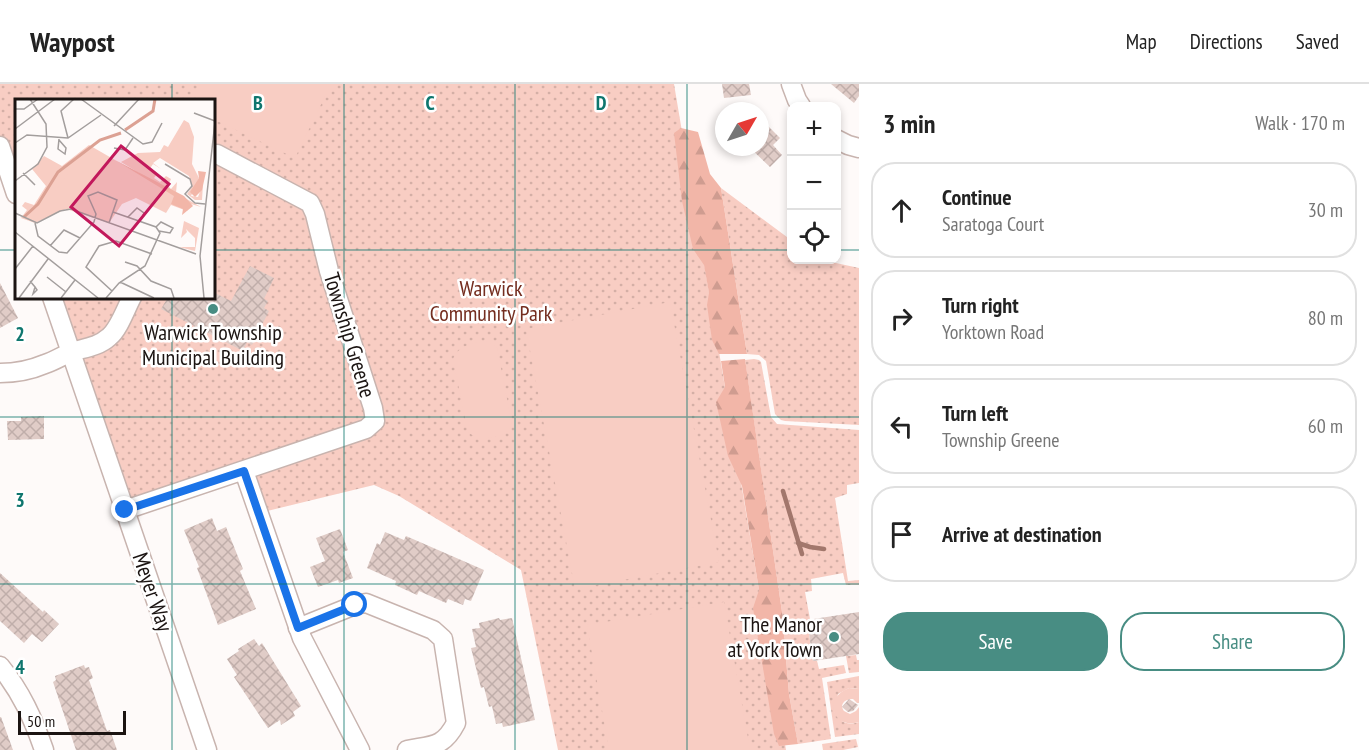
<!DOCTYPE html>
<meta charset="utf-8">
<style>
:root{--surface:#fff;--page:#f6f6f6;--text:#222;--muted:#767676;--line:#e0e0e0;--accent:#488d83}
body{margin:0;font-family:"PT Sans Narrow",sans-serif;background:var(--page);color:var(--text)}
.controls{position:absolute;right:18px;top:18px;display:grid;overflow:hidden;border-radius:12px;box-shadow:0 3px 9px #0003}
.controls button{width:54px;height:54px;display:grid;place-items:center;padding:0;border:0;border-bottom:2px solid var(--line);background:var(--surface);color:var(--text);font:30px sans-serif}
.compass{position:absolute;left:715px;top:18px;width:54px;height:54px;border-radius:50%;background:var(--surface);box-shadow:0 3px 9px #0003;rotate:51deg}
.scale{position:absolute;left:18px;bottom:15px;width:108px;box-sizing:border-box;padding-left:6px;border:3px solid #1b1412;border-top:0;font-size:16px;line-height:21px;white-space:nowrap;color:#1b1412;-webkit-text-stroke:4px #fff;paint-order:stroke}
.stop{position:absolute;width:18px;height:18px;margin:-14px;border:4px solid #1a73e8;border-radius:50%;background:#fff}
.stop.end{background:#1a73e8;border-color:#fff;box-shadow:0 2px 6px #0008}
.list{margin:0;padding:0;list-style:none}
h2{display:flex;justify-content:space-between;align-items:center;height:78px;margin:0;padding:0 24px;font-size:26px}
h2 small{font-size:20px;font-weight:400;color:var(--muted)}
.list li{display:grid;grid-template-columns:39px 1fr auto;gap:18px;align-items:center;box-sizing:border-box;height:96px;margin:0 12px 12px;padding:0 12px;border:2px solid var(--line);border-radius:24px}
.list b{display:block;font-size:22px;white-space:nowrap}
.list p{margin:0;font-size:20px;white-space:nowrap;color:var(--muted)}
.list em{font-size:20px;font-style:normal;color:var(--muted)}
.actions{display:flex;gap:12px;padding:18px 24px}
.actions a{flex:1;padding:14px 0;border:2px solid var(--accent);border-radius:24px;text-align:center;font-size:21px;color:var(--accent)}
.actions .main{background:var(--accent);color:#fff}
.icon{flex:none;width:33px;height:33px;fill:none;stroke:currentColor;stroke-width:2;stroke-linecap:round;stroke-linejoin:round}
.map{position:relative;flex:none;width:859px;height:666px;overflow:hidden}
header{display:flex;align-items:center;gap:36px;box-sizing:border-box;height:84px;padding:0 30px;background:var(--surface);border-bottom:2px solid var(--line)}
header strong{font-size:28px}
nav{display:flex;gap:33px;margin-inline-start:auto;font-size:21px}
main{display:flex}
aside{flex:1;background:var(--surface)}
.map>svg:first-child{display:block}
.grass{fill:url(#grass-dots)}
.forest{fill:url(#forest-firs)}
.garden{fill:#f8cdc3}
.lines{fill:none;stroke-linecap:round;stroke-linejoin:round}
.stream{stroke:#a2776c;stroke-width:4.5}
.building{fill:url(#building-cross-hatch)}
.minor-casing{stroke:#c8b4af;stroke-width:21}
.minor{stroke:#fff;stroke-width:18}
.route{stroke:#1a73e8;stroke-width:8}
.grid{fill:none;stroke:#0f766e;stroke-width:1.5;stroke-opacity:0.55}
.poi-dot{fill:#488d83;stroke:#fff;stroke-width:2}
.labels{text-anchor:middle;stroke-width:5;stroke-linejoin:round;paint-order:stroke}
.park-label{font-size:22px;fill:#742d1f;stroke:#fff}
.poi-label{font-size:22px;fill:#1b1412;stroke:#fff}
.street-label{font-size:22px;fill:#1b1412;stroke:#fff}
.inset-river{fill:none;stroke:#dca193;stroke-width:3}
.inset-road{fill:none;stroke:#a39e9d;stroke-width:1.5}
.view{fill:#c2185b;fill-opacity:0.15;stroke:#c2185b;stroke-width:3}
.inset-edge{fill:none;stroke:#1b1412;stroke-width:3}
.grid-label{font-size:20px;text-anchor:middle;font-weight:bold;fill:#0f766e;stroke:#fff;stroke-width:5;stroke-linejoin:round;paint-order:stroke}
</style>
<header>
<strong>Waypost</strong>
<nav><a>Map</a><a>Directions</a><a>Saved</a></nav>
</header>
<main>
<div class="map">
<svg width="859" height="666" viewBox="0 0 859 666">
<defs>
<pattern id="grass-dots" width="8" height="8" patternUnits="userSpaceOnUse" patternTransform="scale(1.5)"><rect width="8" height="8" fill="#f8cdc3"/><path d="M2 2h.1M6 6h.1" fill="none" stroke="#d4afa6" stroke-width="1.8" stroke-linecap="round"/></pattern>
<pattern id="forest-firs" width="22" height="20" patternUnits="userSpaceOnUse" patternTransform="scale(1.5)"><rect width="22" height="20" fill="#f2b6a8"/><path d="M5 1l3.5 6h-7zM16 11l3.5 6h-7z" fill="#cf9c90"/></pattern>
<pattern id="building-cross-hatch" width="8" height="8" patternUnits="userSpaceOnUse" patternTransform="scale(1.5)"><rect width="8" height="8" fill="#e0ccc7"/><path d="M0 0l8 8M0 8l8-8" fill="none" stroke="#c0aeaa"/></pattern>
</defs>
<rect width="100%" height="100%" fill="#fefaf9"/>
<g class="grass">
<path d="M 0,0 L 674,0 L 786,666 L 558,666 L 521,486 L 399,412 L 374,401 L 259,429 L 245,387 L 125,426 L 52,213 L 213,213 L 213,16 L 16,16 L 16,110 L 0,62 Z"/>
<path d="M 721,104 L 791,156 L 792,176 L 822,176 L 859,184 L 859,341 L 785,337 L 781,336 L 775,330 L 766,277 L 759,271 L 747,270 Z"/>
<path d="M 754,275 L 759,276 L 761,278 L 771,333 L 777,340 L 859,346 L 859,399 L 847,401 L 847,410 L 835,414 L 848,497 L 859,496 L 859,501 L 846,501 L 843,489 L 811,495 L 812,507 L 805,508 L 810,535 L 807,536 L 813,577 L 817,577 L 819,585 L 844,581 L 846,589 L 822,594 L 831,655 L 798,660 L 789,610 L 782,528 L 745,276 Z"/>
<path d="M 856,571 L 857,576 L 859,576 L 859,588 L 849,589 L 846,572 Z"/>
<path d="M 859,592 L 859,605 L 849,604 L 838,610 L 834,627 C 840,638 846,642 859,638 L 859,650 L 835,653 L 827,598 Z"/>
<path d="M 856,655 L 858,663 L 843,666 L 823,666 L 822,660 Z"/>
</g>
<g class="forest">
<path d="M 681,44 L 698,48 L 710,90 L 721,104 L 747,270 L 719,270 L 712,256 L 707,221 L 709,209 L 704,181 L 693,165 L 682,117 L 674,49 Z"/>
<path d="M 745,275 L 782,528 L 789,610 L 798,660 L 779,662 L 774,650 L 753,524 L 759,506 L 742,402 L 728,372 L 716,318 L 725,303 L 721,277 Z"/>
</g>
<g class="garden">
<path d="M 203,0 L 331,0 L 295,74 L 213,35 L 213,16 L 195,16 Z"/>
<path d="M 670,218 L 719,478 L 575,505 L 526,245 Z"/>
<path d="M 485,257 L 492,260 L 497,264 L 512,340 C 506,354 492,353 479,355 L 469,349 L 467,344 L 453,275 C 459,261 471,260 485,257 Z"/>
<path d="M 724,518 L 750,666 L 609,666 L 587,541 Z"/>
<path d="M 849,604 L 859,605 L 859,619 L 857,619 L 853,615 C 845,615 839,620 844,627 L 850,630 L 856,627 L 859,623 L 859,638 C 834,646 821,615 849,604 Z"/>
</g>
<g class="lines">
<g class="stream">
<path d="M 783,407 L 802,470"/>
<path d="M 798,459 L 810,463 L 824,465"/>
</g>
</g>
<g class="building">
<path d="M 722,0 L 749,0 L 751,11 L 724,14 Z"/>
<path d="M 831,0 L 859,0 L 859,12 L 854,19 Z"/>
<path d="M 760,34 L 780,54 L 773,61 L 782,71 L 770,83 L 749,63 L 760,63 Z"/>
<path d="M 250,182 L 274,194 L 264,215 L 268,217 L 264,224 L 269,227 L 252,261 L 247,258 L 243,267 L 161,225 L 168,213 L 213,213 L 213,208 L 231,217 Z"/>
<path d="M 0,199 L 18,234 L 0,244 Z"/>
<path d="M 44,332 L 44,355 L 8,356 L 7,337 L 21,337 L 21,333 Z"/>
<path d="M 212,434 L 217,447 L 226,443 L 243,485 L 240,487 L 256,525 L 218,541 L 197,484 L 199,483 L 184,446 Z"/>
<path d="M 340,445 L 348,466 L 343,468 L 353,494 L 339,499 L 338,496 L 318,503 L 310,483 L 325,477 L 316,454 Z"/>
<path d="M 385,448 L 404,456 L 406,452 L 484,486 L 471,517 L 465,515 L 463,521 L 448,515 L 446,519 L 419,507 L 417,511 L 395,501 L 396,497 L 367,484 L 377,459 L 380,461 Z"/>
<path d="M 0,489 L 43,528 L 44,526 L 59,540 L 42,558 L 32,550 L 24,559 L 0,537 Z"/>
<path d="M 859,528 L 859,570 L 813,577 L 807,536 Z"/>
<path d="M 499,534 L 500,536 L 512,534 L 535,636 L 503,643 L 502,639 L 496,640 L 492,622 L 489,623 L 484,603 L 481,604 L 471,564 L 476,563 L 472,545 L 480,544 L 479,539 Z"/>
<path d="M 254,555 L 259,562 L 262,559 L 301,622 L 293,628 L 295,632 L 281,641 L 280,636 L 268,644 L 234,593 L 237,591 L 227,575 L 239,567 L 238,565 Z"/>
<path d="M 84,581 L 85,584 L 89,583 L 93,594 L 89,596 L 107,647 L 110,646 L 117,666 L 76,666 L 53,598 L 56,596 L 55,592 Z"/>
<path d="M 849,615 L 858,621 L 853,627 L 848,628 L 842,623 Z"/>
<path d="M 0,633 L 1,633 L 13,666 L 0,666 Z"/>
</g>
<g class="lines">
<defs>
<g id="minor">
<path d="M 791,0 L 797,16 L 801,22"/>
<path d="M 836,55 L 848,61 L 859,64"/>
<path d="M 0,62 L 16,110"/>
<path d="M 52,213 L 207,666"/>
<path d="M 0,289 C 15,289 31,286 45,280 C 54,277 62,272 71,268 C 84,264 98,263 109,253 C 119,245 126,224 132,213"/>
<path d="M 244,387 L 302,554 L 360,666"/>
<path d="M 125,426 L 366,345 L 375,337 L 373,324 L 329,187 L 315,130 L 310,119 L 217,70 L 213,70"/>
<path d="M 298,544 L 355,521 L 366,519 L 433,546 L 443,555 L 456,639 C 443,664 432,661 407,666"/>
<path d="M 0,582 C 21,608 33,634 44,666"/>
</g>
</defs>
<use href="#minor" class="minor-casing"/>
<use href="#minor" class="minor"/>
</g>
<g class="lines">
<path class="route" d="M 125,426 L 244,387 L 298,544 L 355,521"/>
</g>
<path class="grid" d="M 172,0 L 172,16M 344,0 L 344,666M 515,0 L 515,666M 687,0 L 687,666M 0,166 L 16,166M 213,166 L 792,166M 836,166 L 859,166M 172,213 L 172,666M 0,333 L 859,333M 0,500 L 859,500"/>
<g class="poi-dot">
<circle cx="213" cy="225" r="6"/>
<circle cx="834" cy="553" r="6"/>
</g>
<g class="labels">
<g class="park-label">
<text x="491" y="212">Warwick<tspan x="491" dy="25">Community Park</tspan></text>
</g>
<g class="poi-label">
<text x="213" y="256">Warwick Township<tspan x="213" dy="25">Municipal Building</tspan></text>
<text x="822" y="548" text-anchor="end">The Manor<tspan x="822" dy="25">at York Town</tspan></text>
</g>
<g class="street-label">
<text transform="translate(350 251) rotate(73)" y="8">Township Greene</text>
<text transform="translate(153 508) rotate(71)" y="8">Meyer Way</text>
</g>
</g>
<g transform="translate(15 15)">
<rect width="200" height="200" fill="#fefaf9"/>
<path d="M 169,21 L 174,24 L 179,38 L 177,65 L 184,79 L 176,97 L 183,98 L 188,85 L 187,101 L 180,101 L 172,95 L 177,88 L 174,77 L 145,59 L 138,64 L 146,70 L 138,65 L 134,71 L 142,75 L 139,79 L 145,83 L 151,77 L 156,80 L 153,87 L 156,90 L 162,83 L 161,94 L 186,108 L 176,105 L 172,112 L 156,106 L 151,114 L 121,99 L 107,105 L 94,124 L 51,110 L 20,124 L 6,119 L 12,111 L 7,107 L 10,103 L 19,106 L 31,87 L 17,70 L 29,57 L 47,67 L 74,46 L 157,94 L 106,63 L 123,54 L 145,53 L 149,46 L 153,48 ZM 169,122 L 184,129 L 180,152 L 164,148 L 180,148 L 180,139 L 171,130 L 172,133 L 166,139 Z" fill="#f8cdc3"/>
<path d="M 100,61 L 169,97 L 178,107 L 167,116 L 168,110 L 156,105 L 159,97 ZM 183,72 L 191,73 L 187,91 L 180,98 L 175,93 L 184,79 Z" fill="#f2b6a8"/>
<path d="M 55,72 L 68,82 L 52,102 L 40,92 ZM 111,73 L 132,84 L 126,96 L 104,85 ZM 136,86 L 155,97 L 149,109 L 129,98 Z" fill="#f8cdc3"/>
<path class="inset-river" d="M 110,31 L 138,12 L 140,0M 9,118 L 23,105 L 43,73 L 85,41 L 106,34"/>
<path class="inset-road" d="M 66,0 L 128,45 L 137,43 L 147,24M 0,10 L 9,10 L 23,0M 179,14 L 200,22M 99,27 L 124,0M 0,30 L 40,0M 53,39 L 46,12 L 59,0M 44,40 L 43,50 L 50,55 L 51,49 L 44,41M 0,44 L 12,36 L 53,39 L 86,16M 99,49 L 110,51 L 118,39M 150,65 L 175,80 L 177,87 L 170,95 L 180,104 L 190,105M 8,74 L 20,86 L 17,83M 0,82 L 23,65 L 32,48 L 31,25 L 15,0M 0,114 L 22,124 L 45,112 L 56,110 L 181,155M 113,118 L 122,109 L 129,114 L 126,121M 20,124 L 23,137 L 44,153 L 52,154 L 79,123 L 81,115 L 73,97 L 83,93 L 102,101 L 94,124M 141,128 L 146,123 L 158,129 L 155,134 L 144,132M 0,133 L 83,199M 35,147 L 49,131 L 65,139M 110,163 L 122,167 L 136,182 L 156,190 L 159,199M 0,170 L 18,147M 32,178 L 51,193M 15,182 L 20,188 L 18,195 L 22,191 L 20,188M 105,183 L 139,199M 97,192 L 71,168 L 84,147 L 101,142 L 137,155M 4,199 L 33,160M 46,199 L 60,181M 91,199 L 104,184 L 130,167 L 145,134 L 141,128 L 98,113M 189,199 L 185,157 L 200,23"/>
<path class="view" d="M 106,47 L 154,85 L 104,147 L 56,108 Z"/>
<rect width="200" height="200" class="inset-edge"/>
</g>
<g class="grid-label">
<text x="258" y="26">B</text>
<text x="430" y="26">C</text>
<text x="601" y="26">D</text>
<text x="20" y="257">2</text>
<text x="20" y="423">3</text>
<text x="20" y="590">4</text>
</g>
</svg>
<div class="controls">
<button>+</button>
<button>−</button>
<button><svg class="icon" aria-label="locate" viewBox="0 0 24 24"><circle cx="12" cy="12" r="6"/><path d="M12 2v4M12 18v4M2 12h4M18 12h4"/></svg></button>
</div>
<svg class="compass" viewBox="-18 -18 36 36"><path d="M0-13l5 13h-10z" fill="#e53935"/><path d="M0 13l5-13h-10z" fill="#767676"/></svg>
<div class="scale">50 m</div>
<div class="stop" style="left:355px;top:521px"></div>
<div class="stop end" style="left:125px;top:426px"></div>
</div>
<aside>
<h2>3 min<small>Walk · 170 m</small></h2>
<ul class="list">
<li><svg class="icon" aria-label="ahead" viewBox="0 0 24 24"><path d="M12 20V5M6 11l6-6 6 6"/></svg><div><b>Continue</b><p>Saratoga Court</p></div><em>30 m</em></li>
<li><svg class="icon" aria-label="right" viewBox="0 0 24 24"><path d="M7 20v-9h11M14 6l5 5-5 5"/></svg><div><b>Turn right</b><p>Yorktown Road</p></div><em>80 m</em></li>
<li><svg class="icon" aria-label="left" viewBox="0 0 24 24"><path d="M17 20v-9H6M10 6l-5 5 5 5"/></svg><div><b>Turn left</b><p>Township Greene</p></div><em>60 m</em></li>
<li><svg class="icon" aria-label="arrive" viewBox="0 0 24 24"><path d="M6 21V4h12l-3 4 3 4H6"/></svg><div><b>Arrive at destination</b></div></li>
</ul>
<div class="actions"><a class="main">Save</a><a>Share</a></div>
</aside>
</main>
